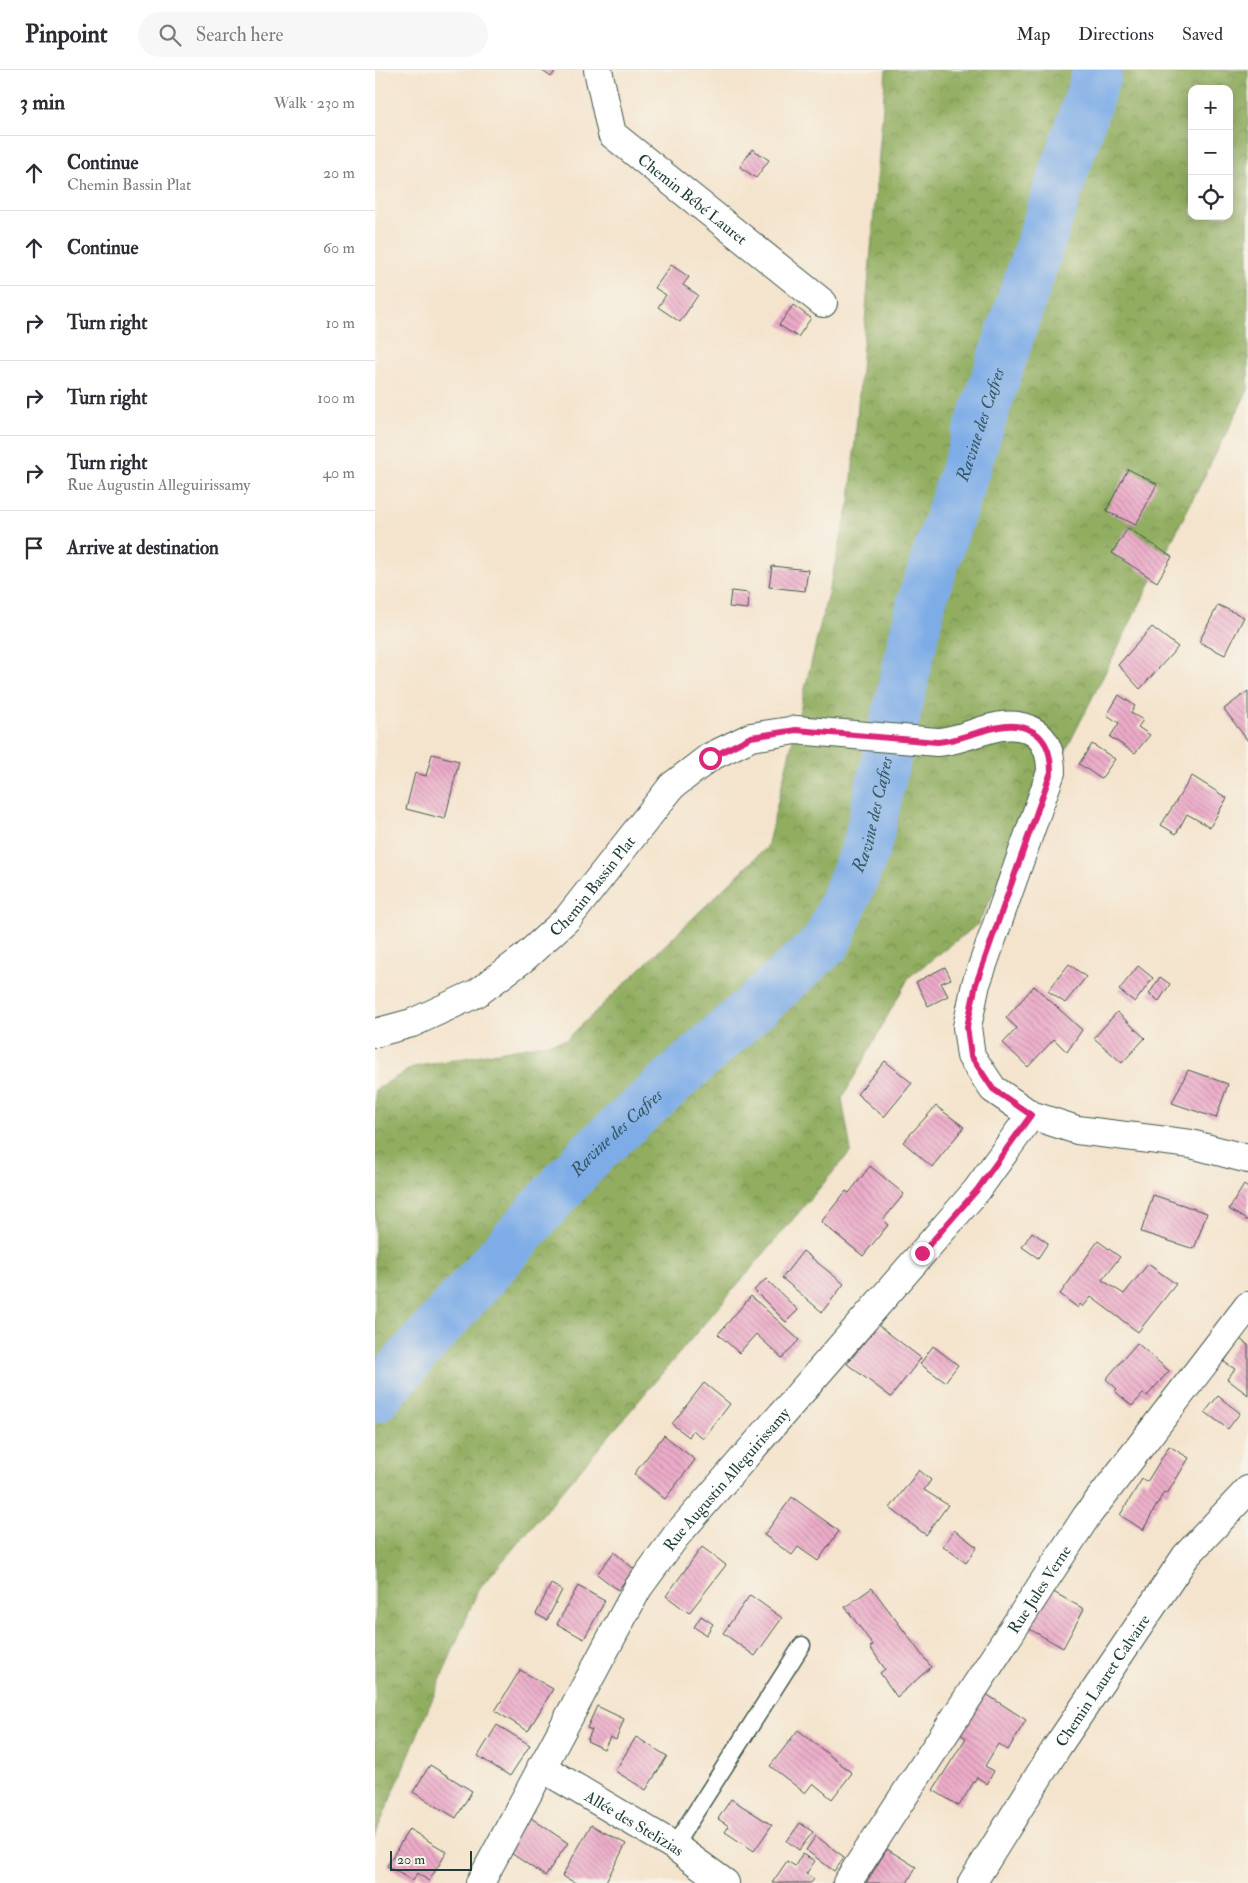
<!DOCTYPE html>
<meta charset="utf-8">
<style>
:root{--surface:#fff;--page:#f7f7f7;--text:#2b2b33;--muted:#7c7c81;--line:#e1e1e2}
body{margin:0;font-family:"IM FELL Double Pica",serif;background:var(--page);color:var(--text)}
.controls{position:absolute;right:15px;top:15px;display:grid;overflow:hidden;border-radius:10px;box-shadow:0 2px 12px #0003}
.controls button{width:45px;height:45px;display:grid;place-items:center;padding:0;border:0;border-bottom:1px solid var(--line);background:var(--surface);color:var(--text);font:25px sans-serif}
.scale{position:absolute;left:15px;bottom:12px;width:82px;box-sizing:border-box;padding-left:5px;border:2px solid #1f3d34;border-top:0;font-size:14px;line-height:18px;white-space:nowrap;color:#1f3d34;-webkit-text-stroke:4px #f7f3e8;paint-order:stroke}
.stop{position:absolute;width:15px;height:15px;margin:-11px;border:4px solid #db2777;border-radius:50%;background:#fff}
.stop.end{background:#db2777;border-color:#fff;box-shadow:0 1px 5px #0008}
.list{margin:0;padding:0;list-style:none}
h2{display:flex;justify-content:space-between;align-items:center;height:65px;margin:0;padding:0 20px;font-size:21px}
h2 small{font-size:16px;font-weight:400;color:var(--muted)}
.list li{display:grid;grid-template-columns:32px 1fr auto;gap:15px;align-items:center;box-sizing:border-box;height:75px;padding:0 20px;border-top:1px solid var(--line)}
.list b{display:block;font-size:19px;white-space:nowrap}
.list p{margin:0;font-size:16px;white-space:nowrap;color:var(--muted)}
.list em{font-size:16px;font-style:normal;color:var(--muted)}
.icon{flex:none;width:28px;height:28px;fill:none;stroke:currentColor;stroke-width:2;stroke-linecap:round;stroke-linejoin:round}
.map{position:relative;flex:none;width:873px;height:1813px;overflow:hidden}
header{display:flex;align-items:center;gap:30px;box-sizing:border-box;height:70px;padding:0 25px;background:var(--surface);border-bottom:1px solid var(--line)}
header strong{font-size:24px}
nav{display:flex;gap:28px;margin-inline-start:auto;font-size:18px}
.search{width:350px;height:45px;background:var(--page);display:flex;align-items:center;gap:12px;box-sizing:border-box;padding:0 18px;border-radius:28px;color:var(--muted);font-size:19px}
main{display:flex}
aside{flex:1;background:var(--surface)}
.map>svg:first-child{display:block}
.forest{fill:url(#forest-crowns);stroke:#58754a;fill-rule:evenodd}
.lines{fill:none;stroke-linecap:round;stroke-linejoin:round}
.river{stroke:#7dace7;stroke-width:49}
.building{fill:url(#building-back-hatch)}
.service-casing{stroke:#3f564b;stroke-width:19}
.minor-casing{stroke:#3f564b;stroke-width:30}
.secondary-casing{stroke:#3f564b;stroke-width:30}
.service{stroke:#fff;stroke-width:16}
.minor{stroke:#fff;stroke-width:28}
.secondary{stroke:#fff;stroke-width:28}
.route{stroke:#db2777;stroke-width:6}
.labels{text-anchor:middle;stroke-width:4;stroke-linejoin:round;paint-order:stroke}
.street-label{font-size:16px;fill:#1f3d34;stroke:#f7f3e8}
.water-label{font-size:18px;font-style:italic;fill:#365961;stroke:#f7f3e8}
</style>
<header>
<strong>Pinpoint</strong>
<div class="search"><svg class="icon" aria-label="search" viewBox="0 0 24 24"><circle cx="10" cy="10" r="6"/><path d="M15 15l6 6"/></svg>Search here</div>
<nav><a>Map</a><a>Directions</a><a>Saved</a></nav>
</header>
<main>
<aside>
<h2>3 min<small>Walk · 230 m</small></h2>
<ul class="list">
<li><svg class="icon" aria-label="ahead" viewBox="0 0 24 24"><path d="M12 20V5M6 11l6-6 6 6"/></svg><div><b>Continue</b><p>Chemin Bassin Plat</p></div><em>20 m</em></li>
<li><svg class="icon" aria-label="ahead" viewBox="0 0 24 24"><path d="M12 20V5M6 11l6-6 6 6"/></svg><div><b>Continue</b></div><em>60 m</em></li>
<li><svg class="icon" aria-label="right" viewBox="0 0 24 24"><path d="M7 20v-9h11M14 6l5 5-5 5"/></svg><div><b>Turn right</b></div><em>10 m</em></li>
<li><svg class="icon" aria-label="right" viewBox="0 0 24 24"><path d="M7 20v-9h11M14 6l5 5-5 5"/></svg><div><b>Turn right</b></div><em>100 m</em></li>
<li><svg class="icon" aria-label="right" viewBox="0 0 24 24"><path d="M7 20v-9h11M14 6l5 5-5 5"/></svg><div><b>Turn right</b><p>Rue Augustin Alleguirissamy</p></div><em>40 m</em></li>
<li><svg class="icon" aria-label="arrive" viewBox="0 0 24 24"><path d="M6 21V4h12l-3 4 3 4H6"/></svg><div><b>Arrive at destination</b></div></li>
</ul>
</aside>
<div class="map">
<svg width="873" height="1813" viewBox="0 0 873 1813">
<defs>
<pattern id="forest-crowns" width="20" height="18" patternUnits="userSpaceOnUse" patternTransform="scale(1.25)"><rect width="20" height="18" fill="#91ad60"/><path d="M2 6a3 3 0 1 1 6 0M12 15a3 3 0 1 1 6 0" fill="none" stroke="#768e50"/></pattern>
<pattern id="building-back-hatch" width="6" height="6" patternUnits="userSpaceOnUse" patternTransform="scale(1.25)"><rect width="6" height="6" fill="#edacc9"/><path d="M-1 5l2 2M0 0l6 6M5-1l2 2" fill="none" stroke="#bf8da4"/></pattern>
</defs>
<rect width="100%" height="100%" fill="#f7f3e8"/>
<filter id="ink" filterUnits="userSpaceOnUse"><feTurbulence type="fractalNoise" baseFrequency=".02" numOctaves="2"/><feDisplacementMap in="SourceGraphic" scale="10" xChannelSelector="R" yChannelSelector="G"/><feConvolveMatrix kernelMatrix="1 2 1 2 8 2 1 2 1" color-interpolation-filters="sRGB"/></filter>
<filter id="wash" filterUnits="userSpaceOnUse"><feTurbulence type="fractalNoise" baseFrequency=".0096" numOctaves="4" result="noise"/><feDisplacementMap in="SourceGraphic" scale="20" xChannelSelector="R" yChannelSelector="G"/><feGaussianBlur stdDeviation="1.12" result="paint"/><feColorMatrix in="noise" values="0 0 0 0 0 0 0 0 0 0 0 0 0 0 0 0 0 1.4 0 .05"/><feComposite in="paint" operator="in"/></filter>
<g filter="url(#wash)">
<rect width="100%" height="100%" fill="#f4e4cd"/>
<path class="forest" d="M 511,0 L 873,0 L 873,320 L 603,854 L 534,907 L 467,1029 L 476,1081 L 103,1520 L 0,1766 L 0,1020 L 38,997 L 191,970 L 392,777 L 475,431 ZM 817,19 L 854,19 L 854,146 L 817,146 Z"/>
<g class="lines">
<path class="river" id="s1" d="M 0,1328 L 216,1084 L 452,872 L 491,779 L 547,530 L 723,0"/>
</g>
<g id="blocks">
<g class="building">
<path d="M 166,0 L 181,0 L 176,7 Z"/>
<path d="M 377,79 L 394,90 L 381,108 L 365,97 Z"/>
<path d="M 296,195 L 314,207 L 308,215 L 323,225 L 305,252 L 283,237 L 291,225 L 280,218 Z"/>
<path d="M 418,235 L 436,248 L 423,267 L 404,255 Z"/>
<path d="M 753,399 L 782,414 L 761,455 L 731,441 Z"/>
<path d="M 753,458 L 797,487 L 782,512 L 737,483 Z"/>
<path d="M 397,496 L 433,500 L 430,521 L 394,517 Z"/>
<path d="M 356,521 L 374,523 L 373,539 L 354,537 Z"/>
<path d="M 843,535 L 869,547 L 850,585 L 824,572 Z"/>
<path d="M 777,557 L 803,577 L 765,619 L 743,595 Z"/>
<path d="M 873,621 L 873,671 L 849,639 Z"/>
<path d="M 744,625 L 760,636 L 756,643 L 768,650 L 763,657 L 775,665 L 760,683 L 735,667 L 744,653 L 732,645 Z"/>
<path d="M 717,674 L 740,689 L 726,709 L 704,694 Z"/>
<path d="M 57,684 L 84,691 L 70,749 L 31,739 L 40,703 L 51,706 Z"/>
<path d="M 817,706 L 852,728 L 835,757 L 812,744 L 801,764 L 786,755 Z"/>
<path d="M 694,894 L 711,907 L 690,933 L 673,921 Z"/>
<path d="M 763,896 L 778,908 L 760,932 L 744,920 Z"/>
<path d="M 570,897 L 576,909 L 566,913 L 573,926 L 553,936 L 541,912 Z"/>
<path d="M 785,907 L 795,914 L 784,931 L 774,924 Z"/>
<path d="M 659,916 L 707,960 L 692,982 L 679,969 L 653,997 L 628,973 L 642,958 L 631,948 Z"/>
<path d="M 742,942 L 770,968 L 747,993 L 719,968 Z"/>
<path d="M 510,991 L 537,1013 L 509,1047 L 482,1024 Z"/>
<path d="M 813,1000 L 853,1014 L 841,1048 L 797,1033 Z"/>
<path d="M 561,1036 L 589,1057 L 557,1097 L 528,1072 Z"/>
<path d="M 495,1096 L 529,1124 L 508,1150 L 513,1155 L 488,1186 L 446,1152 L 471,1121 L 474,1123 Z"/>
<path d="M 869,1115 L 873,1118 L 873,1151 L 854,1139 Z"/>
<path d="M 778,1125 L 832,1143 L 819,1179 L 766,1162 Z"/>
<path d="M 657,1162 L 673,1173 L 663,1188 L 647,1177 Z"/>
<path d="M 723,1171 L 745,1187 L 727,1210 L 749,1224 L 773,1194 L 801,1214 L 763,1262 L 716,1227 L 708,1237 L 705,1234 L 703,1238 L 685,1224 Z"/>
<path d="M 428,1181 L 469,1214 L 447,1242 L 407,1208 Z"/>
<path d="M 391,1209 L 423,1240 L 411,1252 L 379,1220 Z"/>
<path d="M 376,1226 L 424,1270 L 407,1288 L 381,1264 L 364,1283 L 343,1264 Z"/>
<path d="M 503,1255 L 546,1288 L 516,1327 L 472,1294 Z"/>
<path d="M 865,1269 L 873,1275 L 873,1325 L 852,1309 L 860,1299 L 849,1292 Z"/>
<path d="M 762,1273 L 794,1301 L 772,1326 L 768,1324 L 757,1336 L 740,1321 L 742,1319 L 731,1309 Z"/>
<path d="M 558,1276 L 583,1295 L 570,1312 L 545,1294 Z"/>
<path d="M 329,1313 L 355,1334 L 328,1369 L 318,1360 L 314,1367 L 297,1354 Z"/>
<path d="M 843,1326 L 865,1343 L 853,1359 L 830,1342 Z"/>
<path d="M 289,1365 L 320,1390 L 290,1429 L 259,1404 Z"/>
<path d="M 794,1376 L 814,1388 L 792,1424 L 789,1422 L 768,1460 L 745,1445 L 767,1409 L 772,1412 Z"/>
<path d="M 544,1400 L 556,1410 L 549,1420 L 573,1435 L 551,1465 L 515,1438 Z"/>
<path d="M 417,1427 L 464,1461 L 443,1491 L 423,1477 L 417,1485 L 389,1465 Z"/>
<path d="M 579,1460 L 602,1477 L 591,1493 L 568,1476 Z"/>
<path d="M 327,1477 L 351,1495 L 314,1543 L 291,1526 Z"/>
<path d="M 239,1482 L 259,1499 L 243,1520 L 222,1504 Z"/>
<path d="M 176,1514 L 187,1520 L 172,1550 L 161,1544 Z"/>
<path d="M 203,1516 L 230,1531 L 209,1569 L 182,1554 Z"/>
<path d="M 497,1518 L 556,1597 L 522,1627 L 505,1603 L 510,1599 L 495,1577 L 498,1575 L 470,1537 Z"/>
<path d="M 673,1519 L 709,1539 L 688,1578 L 651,1557 Z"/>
<path d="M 375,1525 L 407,1548 L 380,1586 L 348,1563 Z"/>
<path d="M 326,1546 L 338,1554 L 331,1565 L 319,1557 Z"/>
<path d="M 145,1600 L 178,1619 L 153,1661 L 120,1641 Z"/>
<path d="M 608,1622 L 651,1650 L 633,1680 L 623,1674 L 610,1696 L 619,1701 L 612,1714 L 602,1707 L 584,1736 L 558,1720 L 591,1668 L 583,1663 Z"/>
<path d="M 222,1636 L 249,1649 L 241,1670 L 235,1667 L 229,1679 L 212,1671 L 217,1660 L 212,1658 Z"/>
<path d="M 122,1655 L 155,1675 L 135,1706 L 103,1686 Z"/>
<path d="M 423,1660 L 477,1703 L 457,1729 L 438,1713 L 430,1723 L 395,1696 Z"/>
<path d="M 261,1667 L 292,1686 L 271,1720 L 240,1701 Z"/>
<path d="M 55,1695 L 97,1721 L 81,1748 L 38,1722 Z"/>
<path d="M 356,1729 L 397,1755 L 379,1781 L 350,1762 L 354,1756 L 343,1749 Z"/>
<path d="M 153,1746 L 193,1773 L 170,1806 L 130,1779 Z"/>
<path d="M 425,1753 L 438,1762 L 424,1780 L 412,1771 Z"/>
<path d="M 216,1755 L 251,1774 L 230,1813 L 201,1813 L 187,1806 Z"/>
<path d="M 34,1759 L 72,1782 L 54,1811 L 42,1803 L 38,1811 L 12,1796 Z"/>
<path d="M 441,1766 L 469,1787 L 459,1801 L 431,1780 Z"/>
<path d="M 512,1779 L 541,1797 L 532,1813 L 491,1813 Z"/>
<path d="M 427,1784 L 440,1791 L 431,1804 L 439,1809 L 436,1813 L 397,1813 L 412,1791 L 420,1796 Z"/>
</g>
</g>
</g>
<g filter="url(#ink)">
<use href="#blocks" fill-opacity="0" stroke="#3f564b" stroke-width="1"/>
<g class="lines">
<defs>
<path id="service" d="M 299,1776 L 427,1575"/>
<g id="minor">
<path id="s2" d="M 223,0 L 237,64 L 448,233"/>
<path id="s3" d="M 0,963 L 37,953 L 102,923 L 149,888 L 193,848 L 297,716 L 335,687 L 376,667 L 421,660 L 562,672 C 594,671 629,643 659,662 C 673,671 676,686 676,702 L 601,914 L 592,957 L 596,986 L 618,1019 L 656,1045 L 702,1060 L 816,1074 L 873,1089"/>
<path id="s4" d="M 166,1697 L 299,1776 L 350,1813"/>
<path id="s5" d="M 105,1813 L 263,1518 L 301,1466 L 602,1120 L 656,1045"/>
<path id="s6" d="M 472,1813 L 711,1447 L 873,1236"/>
</g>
<g id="secondary">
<path id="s7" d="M 597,1813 L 682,1677 L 811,1486 L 873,1420"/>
</g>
</defs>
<use href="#service" class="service-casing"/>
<use href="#minor" class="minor-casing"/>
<use href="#secondary" class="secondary-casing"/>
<use href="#service" class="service"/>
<use href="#minor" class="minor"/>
<use href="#secondary" class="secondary"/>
</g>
</g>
<g class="lines" filter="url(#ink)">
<path class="route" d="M 335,688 L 376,667 L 421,660 L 562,672 C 594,671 629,644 659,662 C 673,671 676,686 676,702 L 601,914 L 592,957 L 596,986 L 618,1019 L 656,1045 L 602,1120 L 547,1183"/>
</g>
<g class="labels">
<g class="street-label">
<text dy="6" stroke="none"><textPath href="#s2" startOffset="169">Chemin Bébé Lauret</textPath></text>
<text dy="6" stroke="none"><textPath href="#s3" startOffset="268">Chemin Bassin Plat</textPath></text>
<text dy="6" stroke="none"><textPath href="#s5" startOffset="475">Rue Augustin Alleguirissamy</textPath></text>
<text dy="6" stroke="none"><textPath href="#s6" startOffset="351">Rue Jules Verne</textPath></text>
<text dy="6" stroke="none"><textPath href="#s7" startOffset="241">Chemin Lauret Calvaire</textPath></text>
<text dy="6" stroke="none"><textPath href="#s4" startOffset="109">Allée des Stelizias</textPath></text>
</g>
<g class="water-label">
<text dy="6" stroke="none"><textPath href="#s1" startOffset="1184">Ravine des Cafres</textPath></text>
<text dy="6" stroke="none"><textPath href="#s1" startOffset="779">Ravine des Cafres</textPath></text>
<text dy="6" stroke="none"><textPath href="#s1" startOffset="359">Ravine des Cafres</textPath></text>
</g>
</g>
</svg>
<div class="controls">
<button>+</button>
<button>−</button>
<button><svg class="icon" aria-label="locate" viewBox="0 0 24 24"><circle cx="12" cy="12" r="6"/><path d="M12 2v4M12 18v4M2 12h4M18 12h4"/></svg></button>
</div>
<div class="scale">20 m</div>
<div class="stop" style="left:335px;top:688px"></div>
<div class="stop end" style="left:547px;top:1183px"></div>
</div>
</main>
